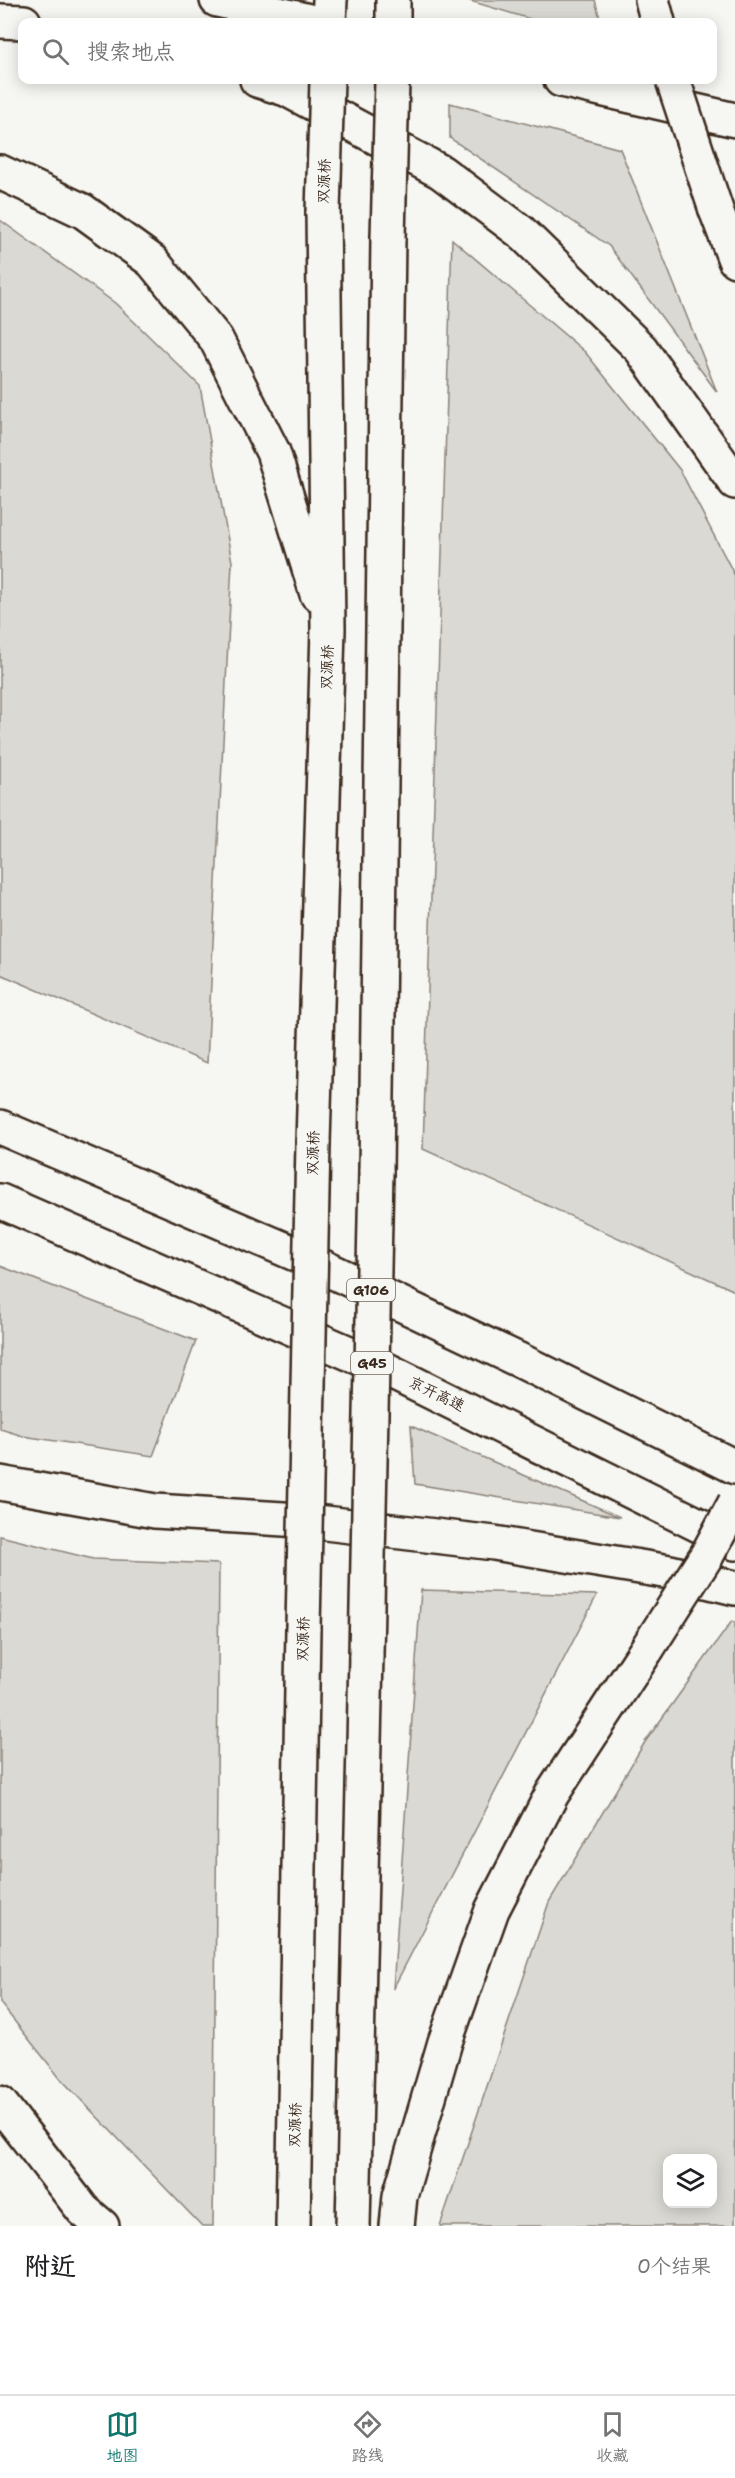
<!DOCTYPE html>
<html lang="zh">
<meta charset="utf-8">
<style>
:root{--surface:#fff;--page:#f2f2f2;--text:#202124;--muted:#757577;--line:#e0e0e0;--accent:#0f766e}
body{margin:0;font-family:"Shantell Sans","LXGW WenKai TC",sans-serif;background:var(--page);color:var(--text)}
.controls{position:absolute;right:18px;bottom:18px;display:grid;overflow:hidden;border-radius:12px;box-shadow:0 3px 15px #0003}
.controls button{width:54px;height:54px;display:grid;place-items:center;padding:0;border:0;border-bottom:2px solid var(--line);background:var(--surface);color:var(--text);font:30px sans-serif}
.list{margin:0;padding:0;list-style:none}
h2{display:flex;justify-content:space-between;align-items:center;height:78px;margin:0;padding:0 24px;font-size:26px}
h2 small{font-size:20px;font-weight:400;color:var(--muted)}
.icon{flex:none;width:33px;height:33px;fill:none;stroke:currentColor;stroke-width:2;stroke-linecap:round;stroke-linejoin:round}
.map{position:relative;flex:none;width:735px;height:2226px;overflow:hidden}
.search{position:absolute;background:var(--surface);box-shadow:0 3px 15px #0003;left:18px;right:18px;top:18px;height:66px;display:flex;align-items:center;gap:15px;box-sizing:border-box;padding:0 21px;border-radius:12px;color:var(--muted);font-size:22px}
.sheet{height:168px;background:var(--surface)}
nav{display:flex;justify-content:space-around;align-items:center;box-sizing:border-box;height:84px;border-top:2px solid var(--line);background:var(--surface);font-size:16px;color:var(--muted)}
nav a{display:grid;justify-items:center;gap:3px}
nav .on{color:var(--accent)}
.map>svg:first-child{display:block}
.green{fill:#dad9d3;stroke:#8a8278;stroke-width:1.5;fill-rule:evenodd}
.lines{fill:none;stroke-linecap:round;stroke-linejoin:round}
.major-casing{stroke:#3b2a1e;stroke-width:38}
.highway-casing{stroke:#3b2a1e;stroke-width:38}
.major{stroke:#f6f6f2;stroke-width:33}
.highway{stroke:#f6f6f2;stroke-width:33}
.highway-bridge-casing{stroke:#3b2a1e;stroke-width:38;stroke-linecap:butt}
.highway-bridge{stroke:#f6f6f2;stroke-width:33}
.labels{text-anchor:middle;stroke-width:6;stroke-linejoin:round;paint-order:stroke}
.shield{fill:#f6f6f2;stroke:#73675e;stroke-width:1.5}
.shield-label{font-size:14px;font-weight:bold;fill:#3b2a1e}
.street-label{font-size:15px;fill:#3b2a1e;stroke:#f6f6f2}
</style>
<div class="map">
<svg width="735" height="2226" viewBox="0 0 735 2226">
<rect width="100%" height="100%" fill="#f6f6f2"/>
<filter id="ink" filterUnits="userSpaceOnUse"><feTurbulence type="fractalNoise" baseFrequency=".0167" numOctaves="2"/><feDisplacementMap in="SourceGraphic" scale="12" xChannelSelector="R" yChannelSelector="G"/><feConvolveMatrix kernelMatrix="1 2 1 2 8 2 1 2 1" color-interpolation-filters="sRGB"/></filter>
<g filter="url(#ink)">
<g class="green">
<path d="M 467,0 L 595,0 L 601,22 L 540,22 Z"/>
<path d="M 450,103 L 620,149 L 717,392 L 609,246 L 450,138 Z"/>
<path d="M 0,220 L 115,303 L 200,386 L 232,562 L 207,1063 L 0,974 Z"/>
<path d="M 452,239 L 585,352 L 680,470 L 735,576 L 735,1291 L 423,1149 Z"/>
<path d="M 0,1266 L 196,1341 L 153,1456 L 23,1436 L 0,1429 Z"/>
<path d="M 411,1426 L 620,1517 L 415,1484 Z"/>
<path d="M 0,1536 L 93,1559 L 219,1564 L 213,2226 L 202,2226 L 59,2077 L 0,2003 Z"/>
<path d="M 421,1590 L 597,1595 L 393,1989 Z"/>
<path d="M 732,1621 L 735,1623 L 735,2226 L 440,2226 L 549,1902 L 645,1742 ZM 668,2158 L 712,2158 L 712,2204 L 668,2204 Z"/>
</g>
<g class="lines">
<defs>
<g id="major">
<path d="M 217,0 L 314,22"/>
<path d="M 561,80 L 735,120"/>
</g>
<g id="highway">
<path d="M 652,0 L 658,22"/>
<path d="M 0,21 L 24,22"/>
<path d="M 329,22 L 330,0"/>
<path d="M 393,22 L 393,0"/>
<path d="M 257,80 L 286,89 L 441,172 L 521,232 L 641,349 L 735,482"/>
<path d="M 0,172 L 83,211 L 152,261 L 216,339 L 273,452 L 317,594"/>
<path d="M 716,210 L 735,260"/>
<path d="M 0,1127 L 298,1255 L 523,1362 L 735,1467"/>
<path d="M 313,1143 L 328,629 L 323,212"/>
<path d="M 376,1172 L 388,238"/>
<path d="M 0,1201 L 381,1367 L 735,1543"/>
<path d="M 0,1483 L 155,1511 L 300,1520 L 494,1543 L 670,1572 L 735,1588"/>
<path d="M 0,2103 L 83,2210 L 102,2226"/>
<path d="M 293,2226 L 303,1628"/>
<path d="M 353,2226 L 366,1655"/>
<path d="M 397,2226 L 400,2196 L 445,2042 L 492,1910 L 552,1794 L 647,1649"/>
</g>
</defs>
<use href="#major" class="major-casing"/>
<use href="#highway" class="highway-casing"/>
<use href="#major" class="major"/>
<use href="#highway" class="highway"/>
<defs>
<g id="highway-bridge">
<path d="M 673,80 L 716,210"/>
<path d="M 323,212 L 327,80"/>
<path d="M 388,238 L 392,80"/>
<path d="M 303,1628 L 313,1143"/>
<path d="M 647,1649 L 707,1555 L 735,1503"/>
<path d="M 366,1655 L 376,1172"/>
</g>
</defs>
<use href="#highway-bridge" class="highway-bridge-casing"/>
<use href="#highway-bridge" class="highway-bridge"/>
</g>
</g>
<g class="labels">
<g class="shield">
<rect x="347" y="1279" width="48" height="22" rx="4.5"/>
<rect x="351" y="1352" width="42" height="22" rx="4.5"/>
</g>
<g class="shield-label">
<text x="371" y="1295">G106</text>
<text x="372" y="1368">G45</text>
</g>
<g class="street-label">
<text transform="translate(324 181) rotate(-88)" y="5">双源桥</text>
<text transform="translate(327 667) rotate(-88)" y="5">双源桥</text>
<text transform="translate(313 1153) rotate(-89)" y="5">双源桥</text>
<text transform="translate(437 1394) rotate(26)" y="5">京开高速</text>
<text transform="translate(303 1639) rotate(-89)" y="5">双源桥</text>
<text transform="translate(295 2125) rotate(-89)" y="5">双源桥</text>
</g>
</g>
</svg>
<div class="controls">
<button><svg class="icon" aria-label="layers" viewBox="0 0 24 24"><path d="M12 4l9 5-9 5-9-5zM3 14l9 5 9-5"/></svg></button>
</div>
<div class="search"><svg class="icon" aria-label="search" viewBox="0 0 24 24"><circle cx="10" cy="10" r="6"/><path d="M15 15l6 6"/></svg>搜索地点</div>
</div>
<section class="sheet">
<h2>附近<small>0个结果</small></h2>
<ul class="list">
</ul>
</section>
<nav>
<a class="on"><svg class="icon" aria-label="map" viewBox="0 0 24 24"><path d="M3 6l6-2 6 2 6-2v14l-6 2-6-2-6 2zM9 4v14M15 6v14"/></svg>地图</a>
<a><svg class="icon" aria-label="directions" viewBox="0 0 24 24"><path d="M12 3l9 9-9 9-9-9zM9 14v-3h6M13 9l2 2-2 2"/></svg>路线</a>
<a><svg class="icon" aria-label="saved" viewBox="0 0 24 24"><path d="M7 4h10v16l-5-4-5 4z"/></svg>收藏</a>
</nav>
